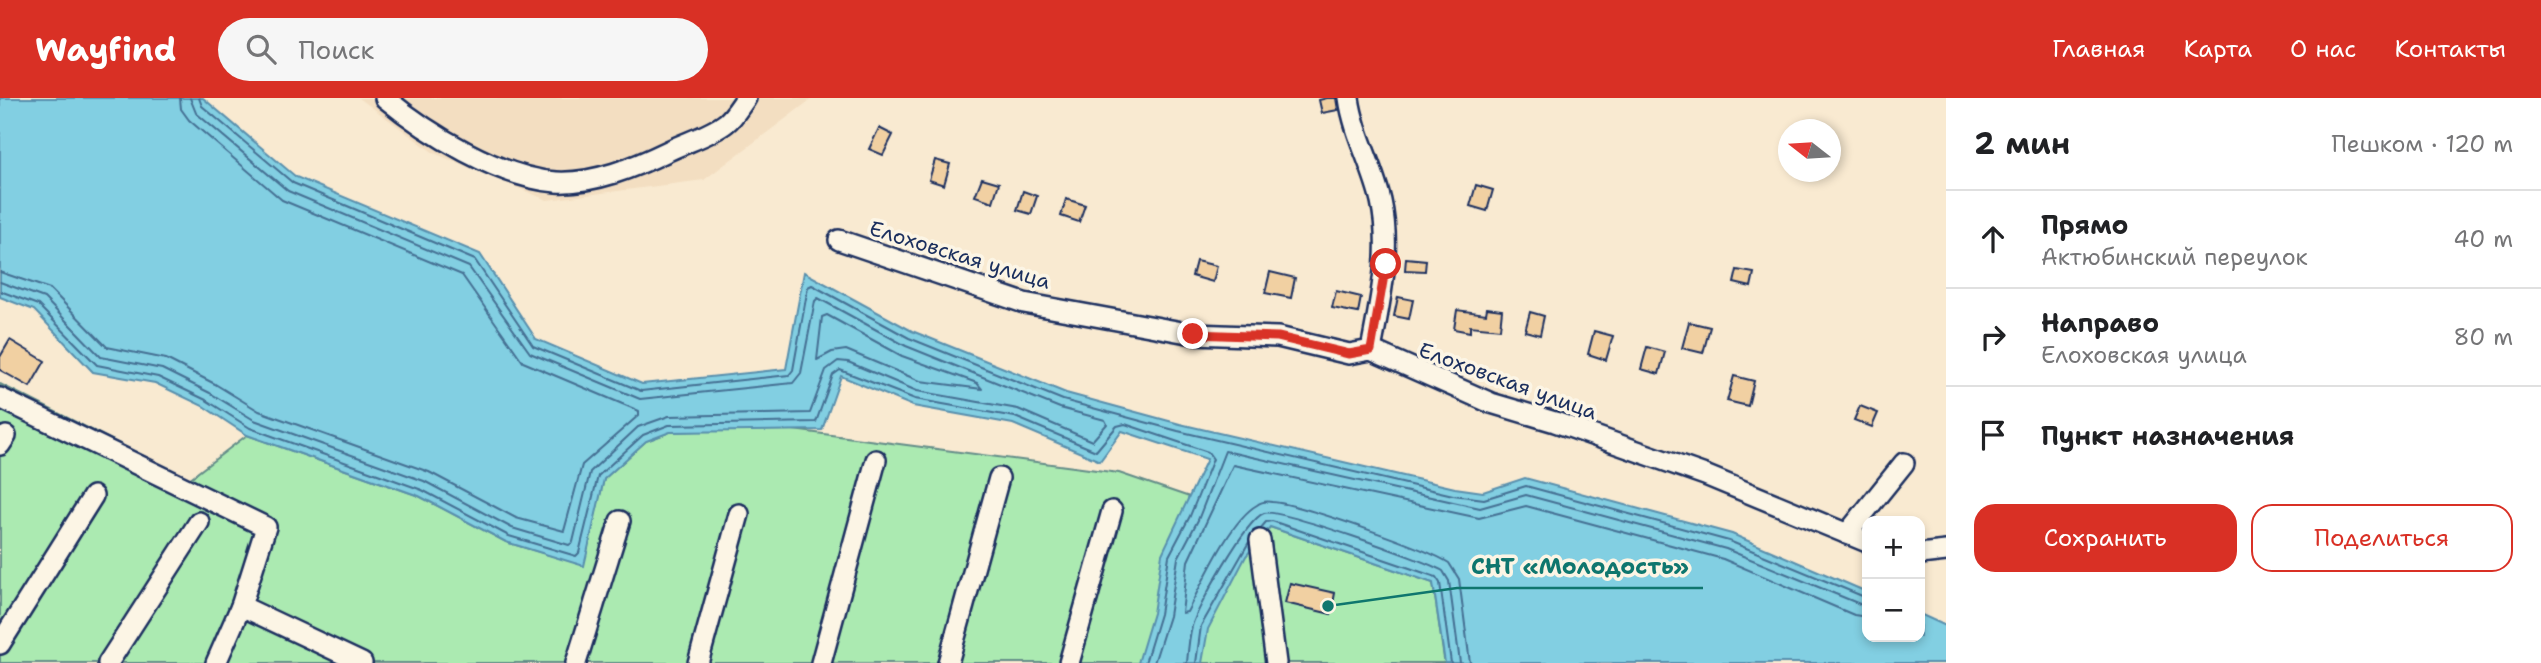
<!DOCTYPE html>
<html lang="ru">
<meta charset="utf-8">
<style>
:root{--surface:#fff;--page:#f6f6f6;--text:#202124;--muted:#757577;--line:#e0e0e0;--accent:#d93025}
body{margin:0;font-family:"Shantell Sans",sans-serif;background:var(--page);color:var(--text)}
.controls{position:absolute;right:21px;bottom:21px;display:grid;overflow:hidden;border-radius:14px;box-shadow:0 4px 10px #0003}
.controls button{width:63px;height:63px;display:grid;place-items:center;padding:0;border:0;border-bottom:2px solid var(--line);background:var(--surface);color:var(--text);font:35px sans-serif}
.compass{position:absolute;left:1778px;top:21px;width:63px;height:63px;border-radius:50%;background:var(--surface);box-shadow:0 4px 10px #0003;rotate:287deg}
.stop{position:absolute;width:21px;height:21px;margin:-16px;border:5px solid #d93025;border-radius:50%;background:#fff}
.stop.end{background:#d93025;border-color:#fff;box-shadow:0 2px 7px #0008}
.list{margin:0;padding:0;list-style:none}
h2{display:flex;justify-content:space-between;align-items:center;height:91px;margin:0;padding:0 28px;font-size:30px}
h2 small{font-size:23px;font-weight:400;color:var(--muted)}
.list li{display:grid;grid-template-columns:46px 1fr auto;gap:21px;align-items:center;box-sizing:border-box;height:98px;padding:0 28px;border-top:2px solid var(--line)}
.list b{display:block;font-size:26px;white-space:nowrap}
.list p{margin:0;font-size:23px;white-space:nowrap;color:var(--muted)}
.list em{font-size:23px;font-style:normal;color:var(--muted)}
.actions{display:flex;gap:14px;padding:21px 28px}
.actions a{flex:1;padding:16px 0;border:2px solid var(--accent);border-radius:21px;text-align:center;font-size:24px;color:var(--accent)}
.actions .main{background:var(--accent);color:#fff}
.icon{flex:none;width:38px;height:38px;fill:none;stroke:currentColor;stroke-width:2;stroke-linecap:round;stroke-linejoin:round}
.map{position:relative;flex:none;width:1946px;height:565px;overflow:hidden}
header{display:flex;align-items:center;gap:42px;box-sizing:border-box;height:98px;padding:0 35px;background:var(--accent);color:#fff}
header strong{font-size:33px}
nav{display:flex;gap:38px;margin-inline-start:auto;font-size:24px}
.search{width:490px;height:63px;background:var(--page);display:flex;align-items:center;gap:18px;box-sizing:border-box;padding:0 24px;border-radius:38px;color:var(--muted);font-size:26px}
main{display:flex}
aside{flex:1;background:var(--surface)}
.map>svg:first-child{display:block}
.built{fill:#f3dec1}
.green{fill:#abeab1;stroke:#638c88;stroke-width:2}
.water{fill:#82cfe2;stroke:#598fad;stroke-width:2}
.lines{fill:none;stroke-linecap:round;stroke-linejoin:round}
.shore{stroke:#446f93;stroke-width:2}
.building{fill:#f1d0a2;stroke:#1b2f5e;stroke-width:2}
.minor-casing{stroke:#1b2f5e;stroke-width:24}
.minor{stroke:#fcf5e5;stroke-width:19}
.route{stroke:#d93025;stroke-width:9}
.labels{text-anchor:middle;stroke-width:7;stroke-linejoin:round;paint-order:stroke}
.street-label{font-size:21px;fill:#1b2f5e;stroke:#fcf5e5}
.leader{fill:none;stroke:#0f766e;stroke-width:2.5}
.callout-dot{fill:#0f766e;stroke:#fcf5e5;stroke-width:2.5}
.callout-label{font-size:23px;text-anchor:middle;font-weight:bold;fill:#0f766e;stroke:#fcf5e5;stroke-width:7;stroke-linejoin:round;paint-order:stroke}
</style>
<header>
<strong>Wayfind</strong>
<div class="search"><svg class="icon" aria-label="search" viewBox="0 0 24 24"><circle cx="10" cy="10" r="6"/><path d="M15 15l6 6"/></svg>Поиск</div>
<nav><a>Главная</a><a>Карта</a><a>О нас</a><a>Контакты</a></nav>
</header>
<main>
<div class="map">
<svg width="1946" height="565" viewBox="0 0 1946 565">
<rect width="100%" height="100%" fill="#f9ead1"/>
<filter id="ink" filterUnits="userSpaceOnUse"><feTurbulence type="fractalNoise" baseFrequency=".0143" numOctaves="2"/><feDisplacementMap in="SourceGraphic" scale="14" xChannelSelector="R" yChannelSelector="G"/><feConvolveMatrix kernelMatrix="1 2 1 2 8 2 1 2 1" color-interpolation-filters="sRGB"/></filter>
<g filter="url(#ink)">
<path class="built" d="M 359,0 L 813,0 L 704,82 L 547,102 L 434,55 Z"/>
<path class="green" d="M 0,286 L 189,381 L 247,337 L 419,398 L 506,444 L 583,467 L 604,381 L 646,343 L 670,334 L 778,330 L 1119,375 L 1207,405 L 1261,440 L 1270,429 L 1433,485 L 1444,561 L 1450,565 L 0,565 Z"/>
<path class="water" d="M 0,0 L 203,0 L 296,79 L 480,156 L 536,241 L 642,286 L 786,271 L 804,174 L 912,233 L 1066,295 L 1180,326 L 1455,390 L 1483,394 L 1525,380 L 1732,436 L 1867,494 L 1867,539 L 1920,539 L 1920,516 L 1946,528 L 1946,565 L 1445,565 L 1433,485 L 1270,429 L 1246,458 L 1208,531 L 1202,565 L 1138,565 L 1153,515 L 1162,456 L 1207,361 L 1122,333 L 1100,363 L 1013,326 L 913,308 L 841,278 L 822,332 L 670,334 L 646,343 L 604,381 L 584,468 L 506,444 L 419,398 L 247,337 L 203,308 L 155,285 L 93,274 L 34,212 L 0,199 Z"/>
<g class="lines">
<g class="shore">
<path d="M 199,0 L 202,8 L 293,85 L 475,162 L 533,248 L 641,293 L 789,277 L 793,272 L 808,189 L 812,187 L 909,240 L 1063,302 L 1178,333 L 1453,397 L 1484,401 L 1526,388 L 1729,443 L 1867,500"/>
<path d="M 0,174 L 50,191 L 107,249 L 166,261 L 215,286 L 259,313 L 429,374 L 516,420 L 564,433 L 582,367 L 639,317 L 639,313 L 523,264 L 462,177 L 282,102 L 189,22 L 181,11 L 180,0"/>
<path d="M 0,184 L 44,200 L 101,259 L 162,271 L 210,295 L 254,322 L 424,383 L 512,430 L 569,447 L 573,444 L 590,374 L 638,329 L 669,318 L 810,315 L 826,272 L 838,263 L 848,264 L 917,293 L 1018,311 L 1092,343 L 1107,326 L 1105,322 L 1060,310 L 906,248 L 818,200 L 815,203 L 801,275 L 793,285 L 640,301 L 530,255 L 469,169 L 288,93 L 196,15 L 190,0"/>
<path d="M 0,193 L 38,207 L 97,267 L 158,279 L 206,302 L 250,330 L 422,392 L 509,438 L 576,458 L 579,455 L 598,378 L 643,337 L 669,327 L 816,324 L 833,277 L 840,272 L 915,301 L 1015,319 L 1096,353 L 1117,328 L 1125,326 L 1208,354 L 1213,361 L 1190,418 L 1169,458 L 1160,516 L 1145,565"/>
<path d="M 827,217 L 902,258 L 977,285 L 982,291 L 920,283 L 846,252 L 832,254 L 817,262 L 822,219 Z"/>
<path d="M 1260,431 L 1266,424 L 1272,423 L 1436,479 L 1440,485 L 1451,565"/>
<path d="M 1154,565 L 1169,518 L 1178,460 L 1198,422 L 1225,353 L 1480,410 L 1526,397 L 1726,451 L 1867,509"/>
<path d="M 1187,565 C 1188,553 1189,539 1192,528 C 1198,508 1246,422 1264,415 C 1278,410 1425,462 1443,473 L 1449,483 L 1460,565"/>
<path d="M 1196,565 L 1201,528 L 1249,444"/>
<path d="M 1470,565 L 1459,481 L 1449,465 C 1428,451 1298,405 1272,404 C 1267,403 1261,404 1257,407 C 1230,422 1202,486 1187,514 L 1182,515 L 1188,463 L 1233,367 L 1479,420 L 1526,408 L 1723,461 L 1854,517 L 1867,519"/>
</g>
</g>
<g class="building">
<path d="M 1327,0 L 1336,0 L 1338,12 L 1322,15 L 1319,2 Z"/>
<path d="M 879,30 L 893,37 L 883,57 L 869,51 Z"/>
<path d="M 935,62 L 950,66 L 944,87 L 929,82 Z"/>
<path d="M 982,80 L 999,85 L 993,104 L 975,98 Z"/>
<path d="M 1476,87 L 1493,92 L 1487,113 L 1470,108 Z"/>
<path d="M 1023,93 L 1037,98 L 1031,116 L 1017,112 Z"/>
<path d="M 1066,101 L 1085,107 L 1079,124 L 1061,118 Z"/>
<path d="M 1406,160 L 1426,162 L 1425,173 L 1405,172 Z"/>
<path d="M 1196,163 L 1217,168 L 1213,184 L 1192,178 Z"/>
<path d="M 1737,172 L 1754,175 L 1751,189 L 1734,185 Z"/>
<path d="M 1270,174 L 1295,180 L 1291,200 L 1265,195 Z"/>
<path d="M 1336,193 L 1361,199 L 1358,215 L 1332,210 Z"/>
<path d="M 1398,199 L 1413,202 L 1409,221 L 1394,218 Z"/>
<path d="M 1487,210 L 1502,212 L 1500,231 L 1470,228 L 1470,234 L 1454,231 L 1457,212 L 1486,216 Z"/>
<path d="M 1530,214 L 1544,218 L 1540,237 L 1525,233 Z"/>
<path d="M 1689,224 L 1710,229 L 1703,255 L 1682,250 Z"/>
<path d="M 1594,233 L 1613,238 L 1606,262 L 1588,256 Z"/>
<path d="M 10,242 L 45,263 L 30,289 L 0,272 L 0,259 Z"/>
<path d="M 1647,249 L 1665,254 L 1659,276 L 1641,271 Z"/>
<path d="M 1734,278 L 1754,283 L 1748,308 L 1727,303 Z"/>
<path d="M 1860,308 L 1878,315 L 1872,329 L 1854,322 Z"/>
<path d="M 1290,485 L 1335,495 L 1331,516 L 1285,505 Z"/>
</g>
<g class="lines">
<defs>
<g id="minor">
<path d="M 385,0 C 427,35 500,80 556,84 C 594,86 635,69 668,53 C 686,44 711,37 726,25 C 734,19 740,8 746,0"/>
<path d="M 1349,0 C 1354,36 1373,68 1381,103 C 1392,153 1380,203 1371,252"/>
<path d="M 839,142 L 1024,205 L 1193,236 L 1278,239 L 1349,256 L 1371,252 L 1491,305 L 1555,324 L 1705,377 L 1867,444"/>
<path d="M 0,300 L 266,429 L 241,508 L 216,565"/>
<path d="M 0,347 L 6,338"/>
<path d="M 1847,436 L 1904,365"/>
<path d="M 1260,442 L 1276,565"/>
<path d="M 1920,456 L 1946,453"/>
<path d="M 241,508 L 362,565"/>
<path d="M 0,546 L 93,398"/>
<path d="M 108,565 L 199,424"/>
<path d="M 576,565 L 620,423"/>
<path d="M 698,565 L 739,416"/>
<path d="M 821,565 L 876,362"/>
<path d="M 948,565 L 999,380"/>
<path d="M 1069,565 L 1112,413"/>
</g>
</defs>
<use href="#minor" class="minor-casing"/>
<use href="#minor" class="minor"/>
</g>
</g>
<g class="lines" filter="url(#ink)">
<path class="route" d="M 1193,236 L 1278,239 L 1349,256 L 1371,252 L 1386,166"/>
</g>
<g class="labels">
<g class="street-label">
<text transform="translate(960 157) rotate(17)" y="7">Елоховская улица</text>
<text transform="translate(1508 283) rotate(20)" y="7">Елоховская улица</text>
</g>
</g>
<path class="leader" d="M1328 508L1457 490H1703"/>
<circle class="callout-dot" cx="1328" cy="508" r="7"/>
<g class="callout-label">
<text x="1580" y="476">СНТ «Молодость»</text>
</g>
</svg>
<div class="controls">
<button>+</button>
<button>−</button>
</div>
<svg class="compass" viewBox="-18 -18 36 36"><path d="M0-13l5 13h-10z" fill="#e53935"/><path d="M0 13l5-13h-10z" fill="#757577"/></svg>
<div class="stop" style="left:1386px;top:166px"></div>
<div class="stop end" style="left:1193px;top:236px"></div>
</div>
<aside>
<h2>2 мин<small>Пешком · 120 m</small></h2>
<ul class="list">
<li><svg class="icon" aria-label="ahead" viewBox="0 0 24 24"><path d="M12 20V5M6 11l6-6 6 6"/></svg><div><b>Прямо</b><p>Актюбинский переулок</p></div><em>40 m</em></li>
<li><svg class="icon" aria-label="right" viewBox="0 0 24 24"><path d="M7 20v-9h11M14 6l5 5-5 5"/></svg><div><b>Направо</b><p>Елоховская улица</p></div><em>80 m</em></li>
<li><svg class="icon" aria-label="arrive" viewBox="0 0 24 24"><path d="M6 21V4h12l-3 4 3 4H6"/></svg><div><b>Пункт назначения</b></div></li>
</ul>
<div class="actions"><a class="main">Сохранить</a><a>Поделиться</a></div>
</aside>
</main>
